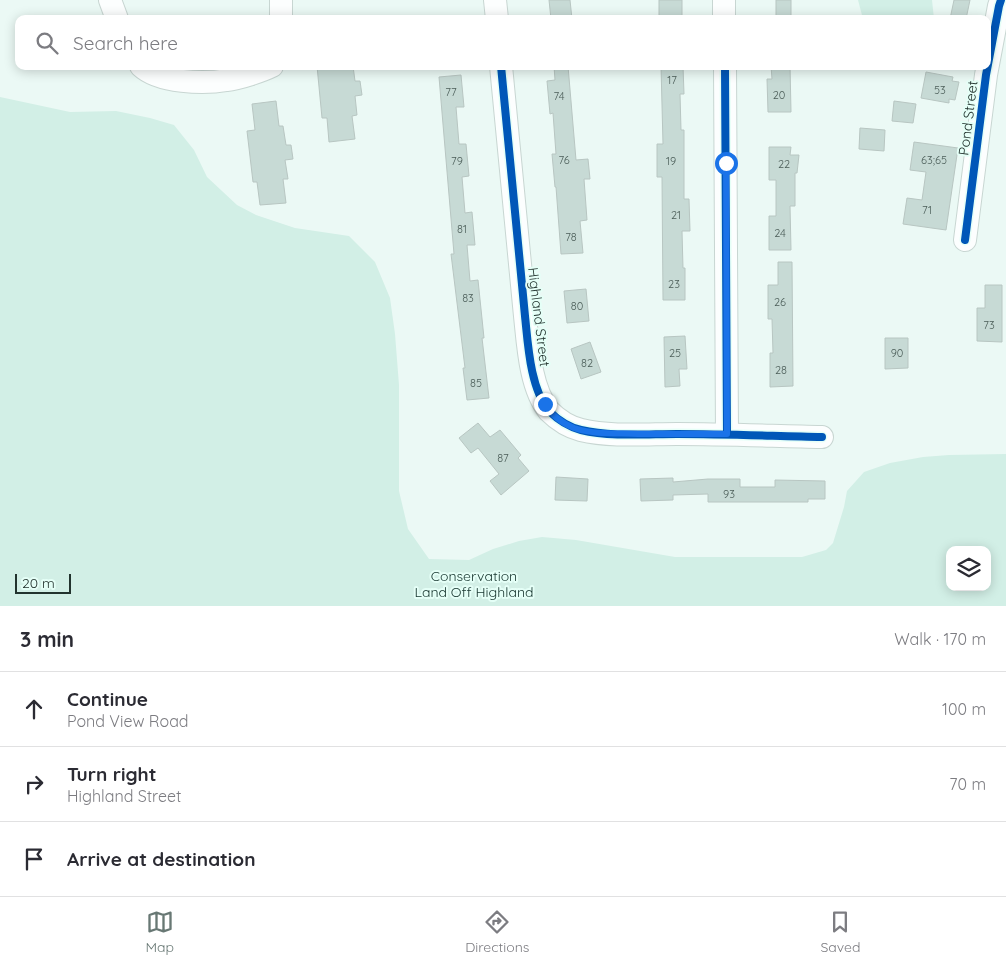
<!DOCTYPE html>
<meta charset="utf-8">
<style>
:root{--surface:#fff;--page:#f7f7f7;--text:#2b2b33;--muted:#7c7c81;--line:#e1e1e2;--accent:#687874}
body{margin:0;font-family:Quicksand,sans-serif;background:var(--page);color:var(--text)}
.controls{position:absolute;right:15px;bottom:15px;display:grid;overflow:hidden;border-radius:10px;box-shadow:0 2px 12px #0003}
.controls button{width:45px;height:45px;display:grid;place-items:center;padding:0;border:0;border-bottom:1px solid var(--line);background:var(--surface);color:var(--text);font:25px sans-serif}
.scale{position:absolute;left:15px;bottom:12px;width:56px;box-sizing:border-box;padding-left:5px;border:2px solid #22332e;border-top:0;font-size:14px;line-height:18px;white-space:nowrap;color:#22332e;-webkit-text-stroke:4px #e5fff7;paint-order:stroke}
.stop{position:absolute;width:15px;height:15px;margin:-11px;border:4px solid #1a73e8;border-radius:50%;background:#fff}
.stop.end{background:#1a73e8;border-color:#fff;box-shadow:0 1px 5px #0008}
.list{margin:0;padding:0;list-style:none}
h2{display:flex;justify-content:space-between;align-items:center;height:65px;margin:0;padding:0 20px;font-size:21px}
h2 small{font-size:16px;font-weight:400;color:var(--muted)}
.list li{display:grid;grid-template-columns:32px 1fr auto;gap:15px;align-items:center;box-sizing:border-box;height:75px;padding:0 20px;border-top:1px solid var(--line)}
.list b{display:block;font-size:19px;white-space:nowrap}
.list p{margin:0;font-size:16px;white-space:nowrap;color:var(--muted)}
.list em{font-size:16px;font-style:normal;color:var(--muted)}
.icon{flex:none;width:28px;height:28px;fill:none;stroke:currentColor;stroke-width:2;stroke-linecap:round;stroke-linejoin:round}
.map{position:relative;flex:none;width:1006px;height:606px;overflow:hidden}
.search{position:absolute;background:var(--surface);box-shadow:0 2px 12px #0003;left:15px;right:15px;top:15px;height:55px;display:flex;align-items:center;gap:12px;box-sizing:border-box;padding:0 18px;border-radius:10px;color:var(--muted);font-size:19px}
.sheet{height:290px;background:var(--surface)}
nav{display:flex;justify-content:space-around;align-items:center;box-sizing:border-box;height:70px;border-top:1px solid var(--line);background:var(--surface);font-size:14px;color:var(--muted)}
nav a{display:grid;justify-items:center;gap:2px}
nav .on{color:var(--accent)}
.map>svg:first-child{display:block}
.green{fill:#d2efe6;fill-rule:evenodd}
.building{fill:#c7dad5;stroke:#b8c6c2}
.lines{fill:none;stroke-linecap:round;stroke-linejoin:round}
.street-casing{stroke:#c8d6d2;stroke-width:24}
.street{stroke:#fcfefe;stroke-width:22}
.cycleway-casing{stroke:#e5fff7;stroke-width:11}
.cycleway{stroke:#0057b8;stroke-width:8}
.route{stroke:#1a73e8;stroke-width:6}
.labels{text-anchor:middle;stroke-width:4;stroke-linejoin:round;paint-order:stroke}
.number-label{font-size:11px;fill:#4b5d58}
.street-label{font-size:14px;fill:#22332e;stroke:#e5fff7}
.park-label{font-size:14px;fill:#15342d;stroke:#e5fff7}
</style>
<div class="map">
<svg width="1006" height="606" viewBox="0 0 1006 606">
<rect width="100%" height="100%" fill="#ebf9f5"/>
<g class="green">
<path d="M 858,0 L 932,0 L 934,19 L 863,19 Z"/>
<path d="M 0,97 L 70,112 L 116,111 L 150,118 L 174,125 L 194,150 L 207,177 L 237,205 L 256,215 L 295,228 L 349,236 L 375,262 L 390,298 L 395,334 L 399,385 L 399,491 L 408,529 L 429,559 L 469,560 L 493,549 L 519,541 L 542,537 L 576,540 L 675,557 L 802,557 L 826,550 L 833,543 L 844,507 L 847,491 L 864,472 L 890,463 L 923,457 L 949,455 L 1006,454 L 1006,606 L 0,606 ZM 950,550 L 987,550 L 987,587 L 950,587 Z"/>
</g>
<g class="building">
<path d="M 549,0 L 570,0 L 572,19 L 551,19 Z"/>
<rect x="659" y="0" width="23" height="19"/>
<rect x="776" y="0" width="15" height="19"/>
<path d="M 954,0 L 970,0 L 966,19 L 950,19 Z"/>
<path d="M 317,66 L 353,66 L 355,81 L 360,81 L 362,95 L 355,96 L 357,115 L 352,116 L 355,139 L 329,142 L 327,118 L 322,118 Z"/>
<path d="M 554,66 L 568,66 L 576,160 L 588,159 L 590,179 L 584,179 L 587,220 L 580,221 L 583,253 L 561,254 L 556,187 L 555,187 L 552,154 L 556,154 L 553,113 L 550,114 L 547,81 L 555,80 Z"/>
<path d="M 661,66 L 683,66 L 684,94 L 680,94 L 681,130 L 684,130 L 684,199 L 689,199 L 690,231 L 682,231 L 683,268 L 685,268 L 685,300 L 663,300 L 662,177 L 657,177 L 657,144 L 663,144 Z"/>
<path d="M 771,66 L 790,66 L 791,112 L 768,112 L 767,79 L 772,79 Z"/>
<path d="M 926,72 L 953,77 L 952,81 L 959,82 L 955,100 L 949,99 L 949,103 L 921,98 Z"/>
<path d="M 461,75 L 464,107 L 456,107 L 459,144 L 466,144 L 469,176 L 462,177 L 465,213 L 472,212 L 475,245 L 467,245 L 470,281 L 478,280 L 484,338 L 482,338 L 489,398 L 467,400 L 463,368 L 465,368 L 451,254 L 454,254 L 439,77 Z"/>
<path d="M 276,101 L 279,126 L 283,126 L 286,145 L 291,145 L 293,159 L 285,160 L 288,179 L 283,179 L 286,203 L 260,205 L 257,182 L 253,182 L 247,131 L 255,130 L 252,104 Z"/>
<path d="M 894,101 L 916,104 L 913,123 L 892,121 Z"/>
<path d="M 860,128 L 885,130 L 884,151 L 859,149 Z"/>
<path d="M 914,142 L 958,148 L 946,230 L 903,224 L 907,198 L 922,200 L 926,172 L 910,170 Z"/>
<path d="M 769,147 L 791,147 L 790,155 L 799,155 L 797,173 L 795,173 L 795,206 L 790,206 L 791,250 L 769,250 L 769,216 L 776,216 L 776,180 L 769,180 Z"/>
<path d="M 778,262 L 792,262 L 793,386 L 770,387 L 770,353 L 773,353 L 772,319 L 768,319 L 768,285 L 778,285 Z"/>
<path d="M 985,285 L 1002,285 L 1002,342 L 977,341 L 977,308 L 985,308 Z"/>
<path d="M 586,289 L 589,321 L 567,323 L 564,291 Z"/>
<path d="M 685,336 L 687,369 L 679,369 L 680,386 L 665,387 L 664,337 Z"/>
<path d="M 885,338 L 908,338 L 908,368 L 885,369 Z"/>
<path d="M 590,342 L 601,372 L 581,379 L 571,349 Z"/>
<path d="M 478,423 L 490,437 L 500,430 L 521,455 L 518,458 L 529,471 L 501,495 L 490,481 L 499,474 L 478,448 L 471,453 L 459,438 Z"/>
<path d="M 556,477 L 588,479 L 587,501 L 555,500 Z"/>
<path d="M 673,478 L 673,482 L 708,479 L 740,479 L 740,487 L 775,487 L 775,480 L 825,481 L 825,499 L 808,499 L 808,502 L 708,502 L 708,494 L 673,495 L 673,500 L 641,501 L 640,479 Z"/>
</g>
<g class="lines">
<defs>
<g id="street">
<path d="M 110,0 L 117,19"/>
<path d="M 495,0 L 497,19"/>
<path d="M 724,0 L 724,19"/>
<path d="M 281,19 L 281,0"/>
<path d="M 141,66 C 159,83 204,84 227,80 C 238,79 262,71 272,66"/>
<path d="M 501,66 L 525,316 C 528,344 530,388 549,411 C 558,420 569,427 581,430 C 610,437 647,434 677,434 C 725,434 773,436 822,437"/>
<path d="M 725,66 L 727,434"/>
<path d="M 965,240 L 986,75 L 999,6 L 1001,0"/>
</g>
</defs>
<use href="#street" class="street-casing"/>
<use href="#street" class="street"/>
<defs>
<g id="cycleway">
<path d="M 501,66 L 525,316 C 528,344 530,388 549,411 C 558,420 569,427 581,430 C 610,437 647,434 677,434 C 725,434 773,436 822,437"/>
<path d="M 725,66 L 727,434"/>
<path d="M 965,240 L 986,75 L 999,6 L 1001,0"/>
</g>
</defs>
<use href="#cycleway" class="cycleway-casing"/>
<use href="#cycleway" class="cycleway"/>
</g>
<g class="lines">
<path class="route" d="M 545,404 C 551,415 562,423 574,428 C 594,435 617,433 638,434 C 668,434 697,434 727,434 L 726,163"/>
</g>
<g class="labels">
<g class="number-label">
<text x="672" y="84">17</text>
<text x="940" y="94">53</text>
<text x="451" y="96">77</text>
<text x="779" y="99">20</text>
<text x="559" y="100">74</text>
<text x="564" y="164">76</text>
<text x="934" y="164">63;65</text>
<text x="457" y="165">79</text>
<text x="671" y="165">19</text>
<text x="784" y="168">22</text>
<text x="927" y="214">71</text>
<text x="676" y="219">21</text>
<text x="462" y="233">81</text>
<text x="780" y="237">24</text>
<text x="571" y="241">78</text>
<text x="674" y="288">23</text>
<text x="468" y="302">83</text>
<text x="780" y="306">26</text>
<text x="577" y="310">80</text>
<text x="989" y="329">73</text>
<text x="675" y="357">25</text>
<text x="897" y="357">90</text>
<text x="587" y="367">82</text>
<text x="781" y="374">28</text>
<text x="476" y="387">85</text>
<text x="503" y="462">87</text>
<text x="729" y="498">93</text>
</g>
<g class="street-label">
<text transform="translate(968 118) rotate(-83)" y="5">Pond Street</text>
<text transform="translate(539 317) rotate(83)" y="5">Highland Street</text>
</g>
<g class="park-label">
<text x="474" y="581">Conservation<tspan x="474" dy="16">Land Off Highland</tspan></text>
</g>
</g>
</svg>
<div class="controls">
<button><svg class="icon" aria-label="layers" viewBox="0 0 24 24"><path d="M12 4l9 5-9 5-9-5zM3 14l9 5 9-5"/></svg></button>
</div>
<div class="scale">20 m</div>
<div class="stop" style="left:726px;top:163px"></div>
<div class="stop end" style="left:545px;top:404px"></div>
<div class="search"><svg class="icon" aria-label="search" viewBox="0 0 24 24"><circle cx="10" cy="10" r="6"/><path d="M15 15l6 6"/></svg>Search here</div>
</div>
<section class="sheet">
<h2>3 min<small>Walk · 170 m</small></h2>
<ul class="list">
<li><svg class="icon" aria-label="ahead" viewBox="0 0 24 24"><path d="M12 20V5M6 11l6-6 6 6"/></svg><div><b>Continue</b><p>Pond View Road</p></div><em>100 m</em></li>
<li><svg class="icon" aria-label="right" viewBox="0 0 24 24"><path d="M7 20v-9h11M14 6l5 5-5 5"/></svg><div><b>Turn right</b><p>Highland Street</p></div><em>70 m</em></li>
<li><svg class="icon" aria-label="arrive" viewBox="0 0 24 24"><path d="M6 21V4h12l-3 4 3 4H6"/></svg><div><b>Arrive at destination</b></div></li>
</ul>
</section>
<nav>
<a class="on"><svg class="icon" aria-label="map" viewBox="0 0 24 24"><path d="M3 6l6-2 6 2 6-2v14l-6 2-6-2-6 2zM9 4v14M15 6v14"/></svg>Map</a>
<a><svg class="icon" aria-label="directions" viewBox="0 0 24 24"><path d="M12 3l9 9-9 9-9-9zM9 14v-3h6M13 9l2 2-2 2"/></svg>Directions</a>
<a><svg class="icon" aria-label="saved" viewBox="0 0 24 24"><path d="M7 4h10v16l-5-4-5 4z"/></svg>Saved</a>
</nav>
